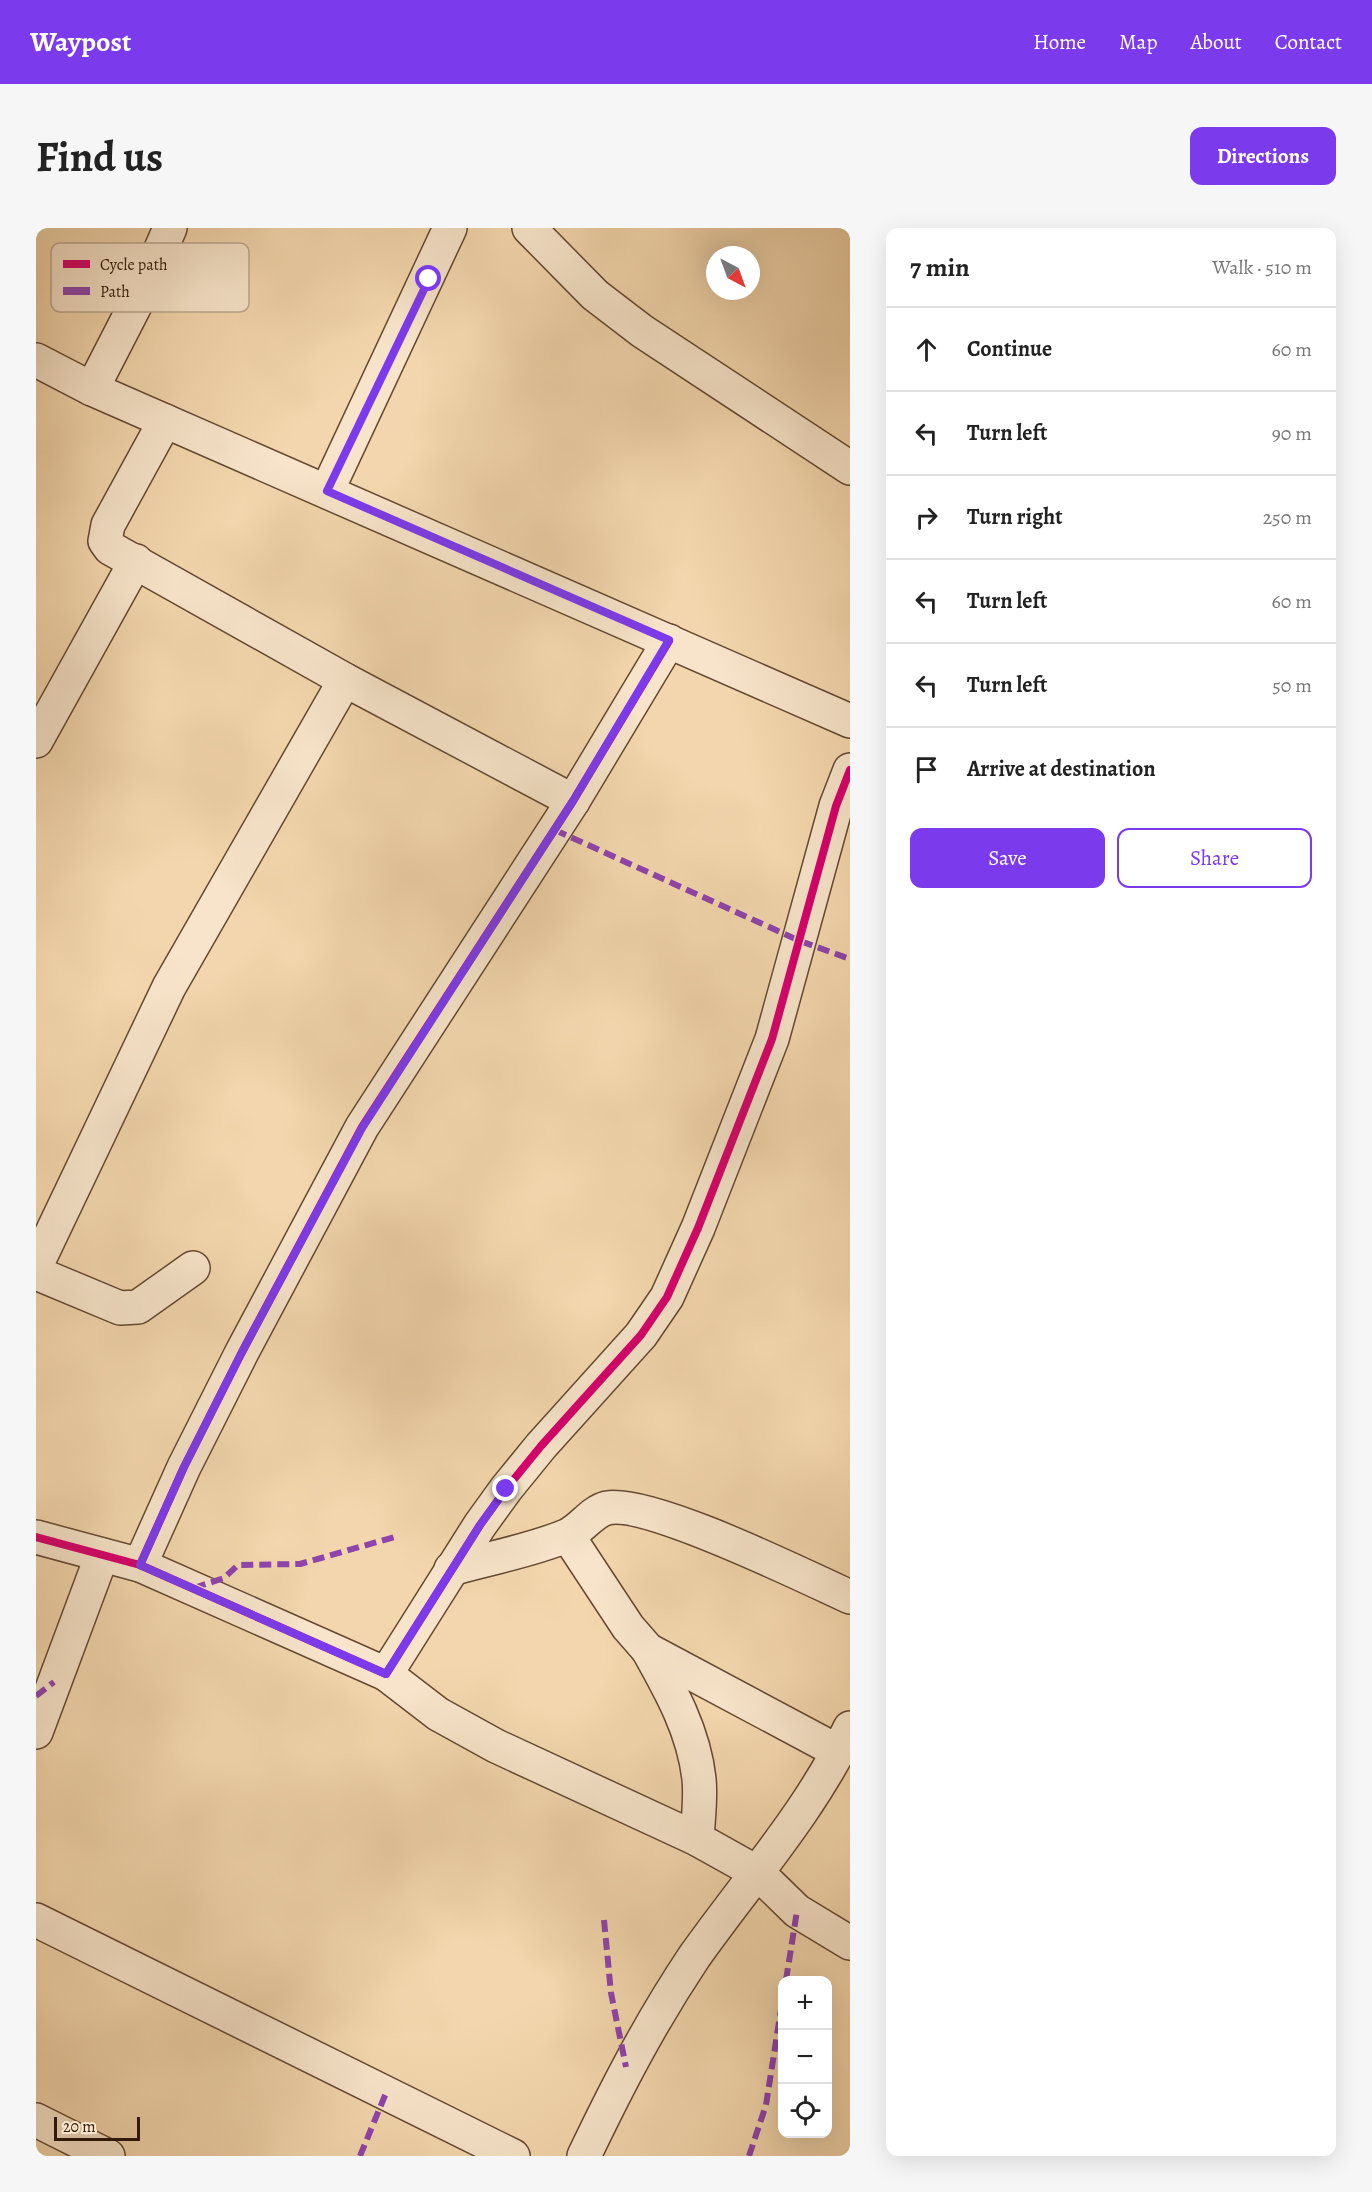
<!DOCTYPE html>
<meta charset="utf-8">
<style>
:root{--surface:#fff;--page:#f6f6f6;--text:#222;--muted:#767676;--line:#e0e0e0;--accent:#7c3aed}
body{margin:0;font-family:Alegreya,serif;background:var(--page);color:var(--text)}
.controls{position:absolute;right:18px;bottom:18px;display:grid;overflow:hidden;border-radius:12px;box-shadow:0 6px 24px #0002}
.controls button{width:54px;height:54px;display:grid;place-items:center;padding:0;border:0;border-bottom:2px solid var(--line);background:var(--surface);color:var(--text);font:30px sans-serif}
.compass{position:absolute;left:670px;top:18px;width:54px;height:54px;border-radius:50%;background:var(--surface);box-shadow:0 6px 24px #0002;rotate:139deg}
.scale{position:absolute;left:18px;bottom:15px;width:86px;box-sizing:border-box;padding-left:6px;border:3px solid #341a08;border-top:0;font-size:16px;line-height:21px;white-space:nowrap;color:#341a08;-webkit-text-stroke:4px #f7e4ca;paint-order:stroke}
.stop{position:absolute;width:18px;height:18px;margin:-14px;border:4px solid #7c3aed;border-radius:50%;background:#fff}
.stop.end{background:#7c3aed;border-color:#fff;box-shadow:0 2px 6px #0008}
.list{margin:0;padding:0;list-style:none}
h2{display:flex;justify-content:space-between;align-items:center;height:78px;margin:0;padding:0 24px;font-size:26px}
h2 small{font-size:20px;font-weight:400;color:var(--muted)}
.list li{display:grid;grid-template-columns:39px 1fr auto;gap:18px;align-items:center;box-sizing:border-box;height:84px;padding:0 24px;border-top:2px solid var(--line)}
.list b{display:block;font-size:22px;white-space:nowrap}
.list em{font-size:20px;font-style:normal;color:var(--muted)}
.actions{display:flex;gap:12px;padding:18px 24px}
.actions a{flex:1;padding:14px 0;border:2px solid var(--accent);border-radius:12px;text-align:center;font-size:21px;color:var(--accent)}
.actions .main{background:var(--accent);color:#fff}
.icon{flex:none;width:33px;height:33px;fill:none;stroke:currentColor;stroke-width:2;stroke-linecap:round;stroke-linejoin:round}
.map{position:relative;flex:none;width:814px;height:1928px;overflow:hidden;border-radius:12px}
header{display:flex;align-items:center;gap:36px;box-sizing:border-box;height:84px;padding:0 30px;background:var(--accent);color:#fff}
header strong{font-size:28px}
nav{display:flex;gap:33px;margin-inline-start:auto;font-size:21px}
.intro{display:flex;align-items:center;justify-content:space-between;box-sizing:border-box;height:144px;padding:0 36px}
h1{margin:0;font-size:42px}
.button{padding:15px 27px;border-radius:12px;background:var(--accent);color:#fff;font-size:21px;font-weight:700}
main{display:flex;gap:36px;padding:0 36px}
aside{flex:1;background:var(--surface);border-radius:12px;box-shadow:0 6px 24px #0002}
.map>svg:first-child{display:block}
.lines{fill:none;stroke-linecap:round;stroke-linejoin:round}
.minor-casing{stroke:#644931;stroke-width:36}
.minor{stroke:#f7e4ca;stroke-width:33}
.quiet{stroke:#8e44ad;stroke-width:6;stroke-dasharray:12 6;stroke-linecap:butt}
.cycleway-casing{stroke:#f7e4ca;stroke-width:11}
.cycleway{stroke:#d6006c;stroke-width:8}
.route{stroke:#7c3aed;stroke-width:8}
.key{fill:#f7e4ca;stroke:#bca790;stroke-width:1.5}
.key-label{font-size:16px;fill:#341a08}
</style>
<header>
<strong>Waypost</strong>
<nav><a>Home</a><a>Map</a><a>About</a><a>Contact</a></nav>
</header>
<div class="intro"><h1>Find us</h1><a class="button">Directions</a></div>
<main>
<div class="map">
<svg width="814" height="1928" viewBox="0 0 814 1928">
<rect width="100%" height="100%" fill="#f3d6ad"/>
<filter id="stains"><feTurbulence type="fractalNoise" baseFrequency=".00333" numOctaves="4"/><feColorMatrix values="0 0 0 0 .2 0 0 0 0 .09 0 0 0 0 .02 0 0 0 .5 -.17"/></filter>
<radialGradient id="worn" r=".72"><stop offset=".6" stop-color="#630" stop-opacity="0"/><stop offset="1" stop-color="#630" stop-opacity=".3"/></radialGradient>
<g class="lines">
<defs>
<g id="minor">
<path d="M 493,0 L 559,67 L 606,103 L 814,240"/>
<path d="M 0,132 L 56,161 L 814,493"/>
<path d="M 56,161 L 109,58 L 134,0"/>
<path d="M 129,193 L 72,297 L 69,313 L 74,320 L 309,452 L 537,573"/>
<path d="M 291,263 L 414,0"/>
<path d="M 0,513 L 100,333"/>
<path d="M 0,1038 L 133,759 L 309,452"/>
<path d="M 0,1045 L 84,1080 L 102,1079 L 157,1040"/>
<path d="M 532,1308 L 592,1399 L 612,1422 L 803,1524"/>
<path d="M 0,1309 L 104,1337 L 350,1446 L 444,1297 L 470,1261 L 505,1218 L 605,1107 L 631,1069 L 662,1000 L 736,811 L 800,578 L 814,542"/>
<path d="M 104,1337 L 148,1239 L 206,1124 L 326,899 L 537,573 L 633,413"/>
<path d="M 415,1341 C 453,1330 494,1323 530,1308 C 545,1302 555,1284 571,1280 C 612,1271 768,1348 814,1369"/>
<path d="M 612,1422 C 635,1463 658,1504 663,1551 C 665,1570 662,1592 661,1611"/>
<path d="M 350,1446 L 402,1486 L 460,1518 L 661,1611 L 722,1645 L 761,1683 L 814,1715"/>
<path d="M 0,1504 L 66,1327"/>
<path d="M 0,1692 L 477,1928"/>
<path d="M 0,1892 L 72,1928"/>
<path d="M 548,1928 C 582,1857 614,1795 658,1729 C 711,1654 775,1583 814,1500"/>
</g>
</defs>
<use href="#minor" class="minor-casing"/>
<use href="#minor" class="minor"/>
<g class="quiet">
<path d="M 519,602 L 764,713 L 814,731"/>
<path d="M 158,1360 L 188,1350 L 202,1337 L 264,1336 L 362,1308"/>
<path d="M 0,1468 L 18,1454"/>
<path d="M 568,1692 L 575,1765 L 590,1839"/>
<path d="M 750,1752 L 761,1683"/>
<path d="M 324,1928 L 350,1865"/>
<path d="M 713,1928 L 730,1877 L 746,1775"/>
</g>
<defs>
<g id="cycleway">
<path d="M 0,1309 L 104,1337 L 350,1446 L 444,1297 L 470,1261 L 505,1218 L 605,1107 L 631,1069 L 662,1000 L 736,811 L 800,578 L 814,542"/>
<path d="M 104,1337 L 148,1239 L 206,1124 L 326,899 L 537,573 L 633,413"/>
</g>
</defs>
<use href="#cycleway" class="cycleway-casing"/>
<use href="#cycleway" class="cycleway"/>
</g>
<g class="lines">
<path class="route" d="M 393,51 L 291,263 L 633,412 L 537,573 L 326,900 L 206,1124 L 148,1239 L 104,1337 L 350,1446 L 444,1297 L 470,1261"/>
</g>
<rect x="15" y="15" width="198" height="69" rx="9" class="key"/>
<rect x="27" y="32" width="27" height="8" fill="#d6006c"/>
<rect x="27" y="59" width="27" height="8" fill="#8e44ad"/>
<g class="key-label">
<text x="64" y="42">Cycle path</text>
<text x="64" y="69">Path</text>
</g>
<rect width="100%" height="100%" filter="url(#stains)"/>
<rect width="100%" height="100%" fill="url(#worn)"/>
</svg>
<div class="controls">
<button>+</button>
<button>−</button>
<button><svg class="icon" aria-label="locate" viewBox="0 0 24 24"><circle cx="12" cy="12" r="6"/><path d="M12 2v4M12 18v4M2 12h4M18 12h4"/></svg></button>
</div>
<svg class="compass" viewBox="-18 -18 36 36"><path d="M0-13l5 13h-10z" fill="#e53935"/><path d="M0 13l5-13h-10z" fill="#767676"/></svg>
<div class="scale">20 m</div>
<div class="stop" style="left:393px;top:51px"></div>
<div class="stop end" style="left:470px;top:1261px"></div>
</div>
<aside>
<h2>7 min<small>Walk · 510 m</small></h2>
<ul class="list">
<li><svg class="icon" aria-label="ahead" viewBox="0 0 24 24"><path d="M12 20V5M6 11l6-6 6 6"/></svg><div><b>Continue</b></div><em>60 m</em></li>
<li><svg class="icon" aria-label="left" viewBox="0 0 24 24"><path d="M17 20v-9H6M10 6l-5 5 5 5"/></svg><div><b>Turn left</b></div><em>90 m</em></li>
<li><svg class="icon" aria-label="right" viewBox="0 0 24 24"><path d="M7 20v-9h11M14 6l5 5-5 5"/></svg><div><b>Turn right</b></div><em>250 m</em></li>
<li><svg class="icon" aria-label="left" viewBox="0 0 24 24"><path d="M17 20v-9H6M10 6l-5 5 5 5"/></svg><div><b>Turn left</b></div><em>60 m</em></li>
<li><svg class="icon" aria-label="left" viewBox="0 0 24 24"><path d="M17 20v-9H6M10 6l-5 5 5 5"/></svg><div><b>Turn left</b></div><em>50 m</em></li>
<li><svg class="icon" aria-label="arrive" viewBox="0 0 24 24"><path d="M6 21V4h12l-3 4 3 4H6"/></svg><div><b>Arrive at destination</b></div></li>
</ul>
<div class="actions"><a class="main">Save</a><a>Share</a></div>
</aside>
</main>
